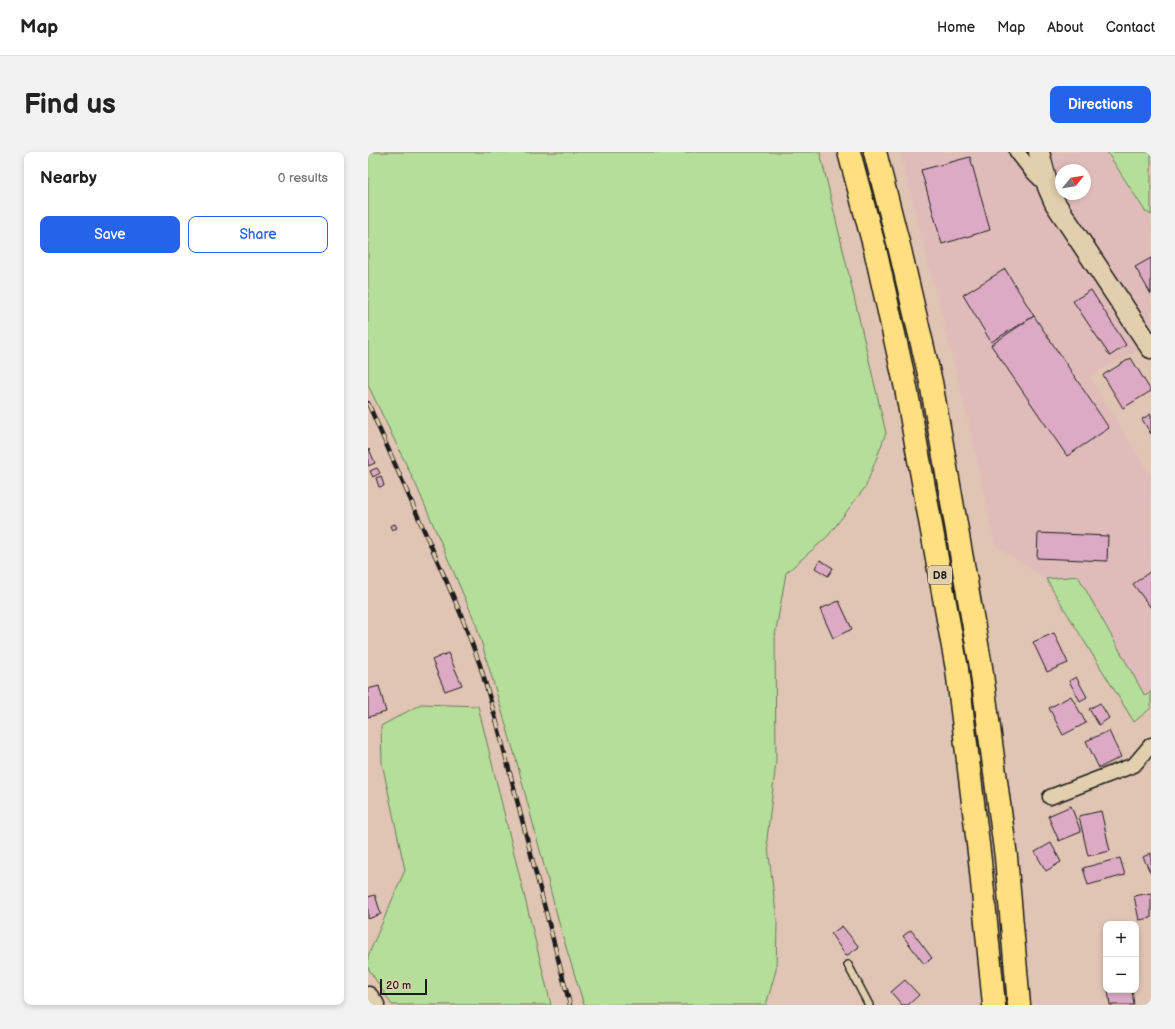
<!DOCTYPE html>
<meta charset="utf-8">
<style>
:root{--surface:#fff;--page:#f2f2f2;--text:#222;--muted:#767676;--line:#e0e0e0;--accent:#2563eb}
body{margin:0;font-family:"Balsamiq Sans",sans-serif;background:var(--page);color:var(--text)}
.controls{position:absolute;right:12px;bottom:12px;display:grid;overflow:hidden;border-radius:8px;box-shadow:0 2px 6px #0003}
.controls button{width:36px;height:36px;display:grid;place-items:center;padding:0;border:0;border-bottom:1px solid var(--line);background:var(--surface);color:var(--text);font:20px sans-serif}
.compass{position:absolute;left:687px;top:12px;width:36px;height:36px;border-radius:50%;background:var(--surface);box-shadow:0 2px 6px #0003;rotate:60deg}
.scale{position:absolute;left:12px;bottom:10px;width:47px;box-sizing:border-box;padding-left:4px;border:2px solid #1c1c1c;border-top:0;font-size:11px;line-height:14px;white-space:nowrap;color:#1c1c1c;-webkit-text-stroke:3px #e2cfad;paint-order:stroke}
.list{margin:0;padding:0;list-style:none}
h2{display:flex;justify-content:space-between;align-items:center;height:52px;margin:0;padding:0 16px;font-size:17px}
h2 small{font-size:13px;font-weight:400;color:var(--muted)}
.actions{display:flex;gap:8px;padding:12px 16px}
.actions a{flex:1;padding:9px 0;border:1px solid var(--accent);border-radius:8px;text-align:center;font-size:14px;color:var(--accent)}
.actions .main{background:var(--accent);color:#fff}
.map{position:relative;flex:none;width:783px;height:853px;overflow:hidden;border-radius:8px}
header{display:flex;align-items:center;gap:24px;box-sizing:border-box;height:56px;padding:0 20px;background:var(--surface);border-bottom:1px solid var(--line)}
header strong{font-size:19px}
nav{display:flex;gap:22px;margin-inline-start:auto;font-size:14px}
.intro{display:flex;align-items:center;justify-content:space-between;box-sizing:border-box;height:96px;padding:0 24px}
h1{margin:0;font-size:28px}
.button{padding:10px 18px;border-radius:8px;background:var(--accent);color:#fff;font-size:14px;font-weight:700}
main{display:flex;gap:24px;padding:0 24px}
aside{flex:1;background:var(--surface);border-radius:8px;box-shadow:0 2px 6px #0003}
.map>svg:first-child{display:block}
.built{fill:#dfbcb9;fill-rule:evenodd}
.green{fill:#b4de9a;stroke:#687d5b}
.building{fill:#ddaac6;stroke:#1c1c1c}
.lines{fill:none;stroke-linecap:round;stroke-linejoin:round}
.lane-casing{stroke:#1c1c1c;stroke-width:10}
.street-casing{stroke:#1c1c1c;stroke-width:17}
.secondary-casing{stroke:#1c1c1c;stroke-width:23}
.highway-casing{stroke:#1c1c1c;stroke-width:25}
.lane{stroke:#e2cfad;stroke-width:7}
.street{stroke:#e2cfad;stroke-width:14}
.secondary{stroke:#e2cfad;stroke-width:20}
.highway{stroke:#ffdf80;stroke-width:22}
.rail-casing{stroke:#1c1c1c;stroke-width:4.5}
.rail{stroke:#e2cfad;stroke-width:3;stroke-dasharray:9;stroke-linecap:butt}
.labels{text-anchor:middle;stroke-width:4;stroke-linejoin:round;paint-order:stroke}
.shield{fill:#e2cfad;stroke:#575248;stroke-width:1}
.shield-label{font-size:11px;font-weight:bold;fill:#1c1c1c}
</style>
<header>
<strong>Map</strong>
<nav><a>Home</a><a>Map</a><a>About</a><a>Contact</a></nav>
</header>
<div class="intro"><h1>Find us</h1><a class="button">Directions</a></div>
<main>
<aside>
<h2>Nearby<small>0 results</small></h2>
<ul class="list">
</ul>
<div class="actions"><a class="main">Save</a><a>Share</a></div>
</aside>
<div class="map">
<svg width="783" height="853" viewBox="0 0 783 853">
<rect width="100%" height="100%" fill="#e0c4b4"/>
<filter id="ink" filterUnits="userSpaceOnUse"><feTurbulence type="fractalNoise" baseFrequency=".025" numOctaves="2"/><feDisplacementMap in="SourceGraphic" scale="8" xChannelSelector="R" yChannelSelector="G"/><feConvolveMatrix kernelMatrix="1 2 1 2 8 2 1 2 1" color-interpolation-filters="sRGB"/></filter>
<g filter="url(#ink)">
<path class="built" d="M 532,0 L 739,0 L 777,59 L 783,63 L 783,192 L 721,224 L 783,325 L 783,540 L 777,545 L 710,424 L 678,427 L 627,393 L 601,271 ZM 693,18 L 717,18 L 717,42 L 693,42 Z"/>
<g class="green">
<path d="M 0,0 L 452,0 L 518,281 L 498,334 L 460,384 L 418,421 L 407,484 L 408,610 L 399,687 L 409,770 L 408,818 L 398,853 L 216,853 L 194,782 L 148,607 L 108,472 L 49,335 L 0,233 Z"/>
<path d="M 739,0 L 783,0 L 783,63 L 777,59 Z"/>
<path d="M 710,424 L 777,544 L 783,540 L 783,556 L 766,570 L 678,427 Z"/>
<path d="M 53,552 L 110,554 L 183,853 L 24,853 L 0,816 L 0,804 L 37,718 L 14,611 L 13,574 Z"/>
</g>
<g class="building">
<path d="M 602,5 L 622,78 L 574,92 L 553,18 Z"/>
<path d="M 783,106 L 783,142 L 767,115 Z"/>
<path d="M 637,117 L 666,164 L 623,190 L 595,143 Z"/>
<path d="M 723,138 L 758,193 L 742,204 L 705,149 Z"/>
<path d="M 666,164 L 741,276 L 699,304 L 623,193 Z"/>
<path d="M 763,206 L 783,239 L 755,256 L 735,223 Z"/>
<path d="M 783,262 L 783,282 L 774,267 Z"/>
<path d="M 1,297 L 7,311 L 0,314 L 0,298 Z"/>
<path d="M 9,316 L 12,321 L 5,325 L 2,319 Z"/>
<path d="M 13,324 L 16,334 L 11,335 L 8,326 Z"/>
<path d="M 27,372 L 29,376 L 24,378 L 22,374 Z"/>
<path d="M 670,381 L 740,384 L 739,409 L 669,406 Z"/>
<path d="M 452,408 L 465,416 L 460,424 L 447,416 Z"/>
<path d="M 783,419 L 783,456 L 765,432 Z"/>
<path d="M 471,449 L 484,477 L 465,486 L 452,457 Z"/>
<path d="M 686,481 L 700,511 L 679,520 L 665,490 Z"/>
<path d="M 80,501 L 94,533 L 77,539 L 64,508 Z"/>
<path d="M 708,525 L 719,545 L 712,549 L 701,529 Z"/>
<path d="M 11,534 L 18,560 L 0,565 L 0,537 Z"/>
<path d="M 703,544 L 718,571 L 695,583 L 681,556 Z"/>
<path d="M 732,551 L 741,566 L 731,573 L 721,557 Z"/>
<path d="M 741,579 L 753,605 L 731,616 L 718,589 Z"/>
<path d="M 703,654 L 713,680 L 691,689 L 680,664 Z"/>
<path d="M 733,659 L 742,699 L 720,704 L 711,664 Z"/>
<path d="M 683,691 L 693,710 L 678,719 L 667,700 Z"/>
<path d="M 783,701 L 783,722 L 775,705 Z"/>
<path d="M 752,706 L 757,723 L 720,733 L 715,716 Z"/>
<path d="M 783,741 L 783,766 L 771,768 L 766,744 Z"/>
<path d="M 7,743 L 13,762 L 0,767 L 0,745 Z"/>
<path d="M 474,774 L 491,795 L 478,804 L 463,782 Z"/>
<path d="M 543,778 L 564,806 L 556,812 L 535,784 Z"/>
<path d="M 537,828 L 551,843 L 540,853 L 534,853 L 523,840 Z"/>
<path d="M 740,838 L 764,838 L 766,853 L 742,853 Z"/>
</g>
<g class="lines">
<defs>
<path id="lane" d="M 480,813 L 501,853"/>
<g id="street">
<path d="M 649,0 L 663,18 L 680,35"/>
<path d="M 682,645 L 766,613 L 783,593"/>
</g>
<g id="secondary">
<path d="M 671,0 L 680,35 L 687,51 L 783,196"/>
<path d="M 0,845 L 6,853"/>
</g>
<g id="highway">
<path d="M 481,0 L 507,97 L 538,236 L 589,517 L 612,709 L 626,853"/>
<path d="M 507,0 L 532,98 L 563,230 L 613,515 L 638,705 L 651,853"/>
</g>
</defs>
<use href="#lane" class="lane-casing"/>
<use href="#street" class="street-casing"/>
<use href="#secondary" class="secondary-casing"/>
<use href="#highway" class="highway-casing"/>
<use href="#lane" class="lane"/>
<use href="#street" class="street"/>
<use href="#secondary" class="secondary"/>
<use href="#highway" class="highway"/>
<defs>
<path id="rail" d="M 0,251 L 92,460 L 112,513 L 129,571 L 202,853"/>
</defs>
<use href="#rail" class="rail-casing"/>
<use href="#rail" class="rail"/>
</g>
</g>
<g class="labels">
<rect class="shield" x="560" y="414" width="24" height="18" rx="3"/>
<g class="shield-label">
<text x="572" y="427">D8</text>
</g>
</g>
</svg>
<div class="controls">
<button>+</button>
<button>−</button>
</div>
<svg class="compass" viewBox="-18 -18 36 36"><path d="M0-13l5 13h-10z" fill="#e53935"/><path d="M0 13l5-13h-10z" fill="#767676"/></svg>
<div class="scale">20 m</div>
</div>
</main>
